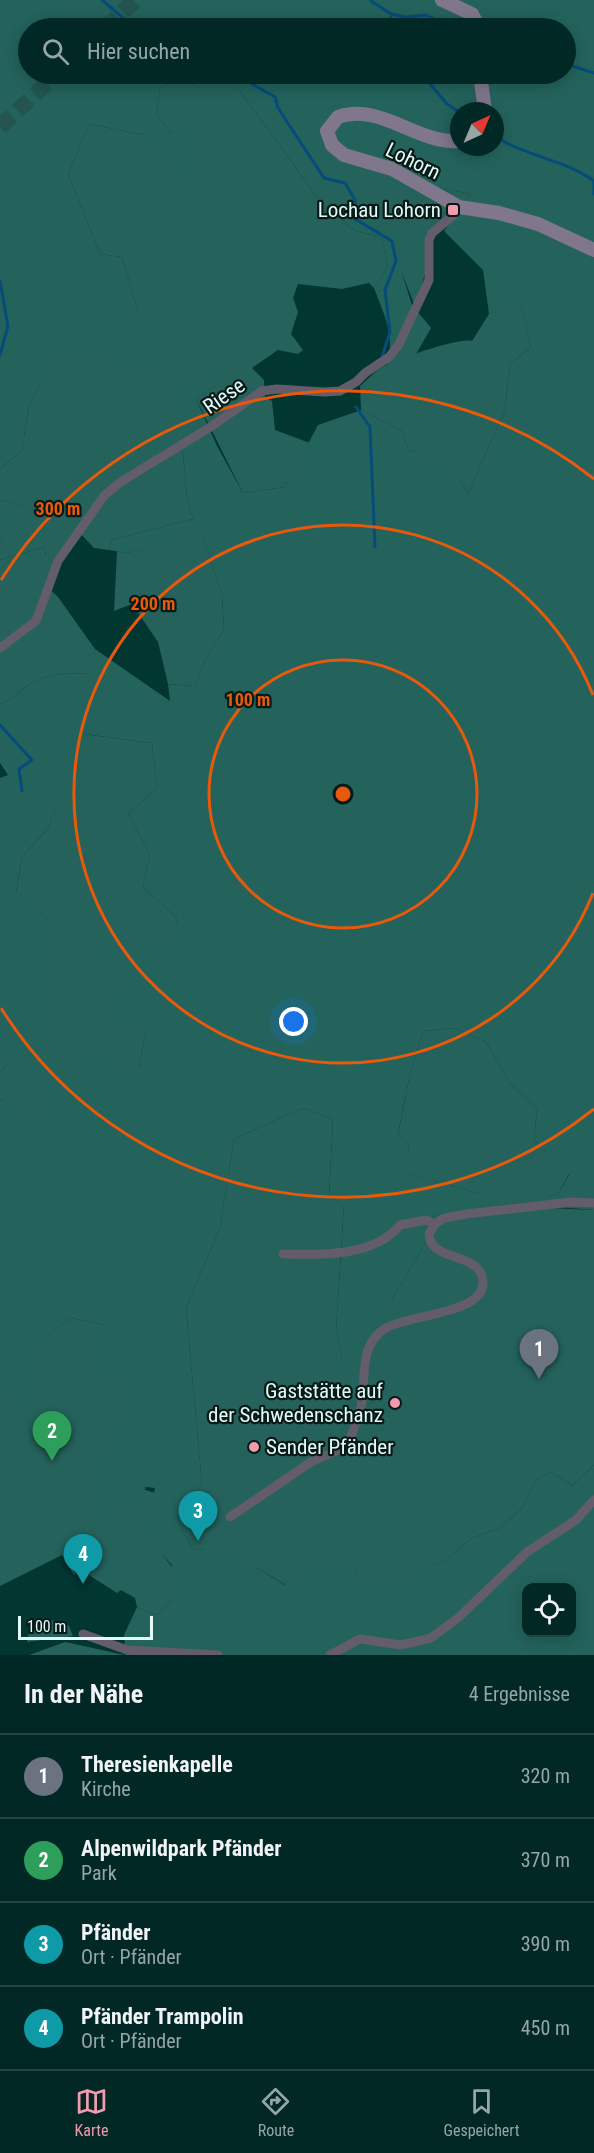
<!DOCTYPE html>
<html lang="de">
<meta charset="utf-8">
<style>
:root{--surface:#012825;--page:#0f3432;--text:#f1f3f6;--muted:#96a6a7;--line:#234442;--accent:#f29aae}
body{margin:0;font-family:"Roboto Condensed",sans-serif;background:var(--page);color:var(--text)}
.controls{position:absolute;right:18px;bottom:18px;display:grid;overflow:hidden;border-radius:12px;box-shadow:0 3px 15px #0003}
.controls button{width:54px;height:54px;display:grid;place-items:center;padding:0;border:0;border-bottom:2px solid var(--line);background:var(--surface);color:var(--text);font:30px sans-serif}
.compass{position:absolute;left:450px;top:102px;width:54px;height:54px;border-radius:50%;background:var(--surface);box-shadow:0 3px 15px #0003;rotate:44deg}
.scale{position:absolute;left:18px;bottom:15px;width:135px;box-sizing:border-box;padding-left:6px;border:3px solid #e3fbf7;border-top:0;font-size:16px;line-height:21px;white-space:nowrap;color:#e3fbf7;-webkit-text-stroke:4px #071a17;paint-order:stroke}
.you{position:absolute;left:294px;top:1022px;width:21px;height:21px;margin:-15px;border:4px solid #fff;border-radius:50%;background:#1a73e8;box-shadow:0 0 0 9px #1a73e833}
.badge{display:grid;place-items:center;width:39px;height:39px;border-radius:50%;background:var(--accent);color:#fff;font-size:20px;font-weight:700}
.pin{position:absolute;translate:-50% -50px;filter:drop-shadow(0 2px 3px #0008)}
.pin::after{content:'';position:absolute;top:32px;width:21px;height:18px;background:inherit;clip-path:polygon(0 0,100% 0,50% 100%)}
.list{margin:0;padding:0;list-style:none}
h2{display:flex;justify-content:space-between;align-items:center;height:78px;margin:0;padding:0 24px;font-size:26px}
h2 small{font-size:20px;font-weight:400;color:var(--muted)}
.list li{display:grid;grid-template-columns:39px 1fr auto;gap:18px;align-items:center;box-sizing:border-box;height:84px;padding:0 24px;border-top:2px solid var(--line)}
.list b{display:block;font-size:22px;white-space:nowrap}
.list p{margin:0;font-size:20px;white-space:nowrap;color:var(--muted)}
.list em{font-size:20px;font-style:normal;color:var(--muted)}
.icon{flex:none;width:33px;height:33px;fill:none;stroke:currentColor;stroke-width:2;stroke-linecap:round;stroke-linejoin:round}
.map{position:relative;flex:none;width:594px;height:1655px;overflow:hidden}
.search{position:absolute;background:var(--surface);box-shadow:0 3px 15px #0003;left:18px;right:18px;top:18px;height:66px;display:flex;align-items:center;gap:15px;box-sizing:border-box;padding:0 21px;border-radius:33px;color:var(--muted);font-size:22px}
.sheet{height:414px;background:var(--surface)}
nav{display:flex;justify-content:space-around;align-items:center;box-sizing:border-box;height:84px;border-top:2px solid var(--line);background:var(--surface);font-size:16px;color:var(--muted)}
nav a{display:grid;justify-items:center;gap:3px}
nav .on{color:var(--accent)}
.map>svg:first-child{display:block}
.green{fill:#24625b}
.forest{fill:#23635c;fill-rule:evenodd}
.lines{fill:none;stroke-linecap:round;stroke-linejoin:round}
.stream{stroke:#064c7a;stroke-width:3}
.highway-tunnel{stroke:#23544f;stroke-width:16;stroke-dasharray:16 8;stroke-linecap:butt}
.street{stroke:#635d6b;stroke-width:9}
.secondary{stroke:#80778d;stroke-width:14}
.ring{fill:none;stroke:#e8590c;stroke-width:3}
.poi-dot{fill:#f29aae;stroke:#071a17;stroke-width:2}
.labels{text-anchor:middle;stroke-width:4.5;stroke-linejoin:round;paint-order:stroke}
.street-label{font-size:21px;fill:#e3fbf7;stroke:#071a17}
.poi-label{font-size:21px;fill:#e3fbf7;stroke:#071a17;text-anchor:end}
.centre{fill:#e8590c;stroke:#071a17;stroke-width:3}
.ring-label{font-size:18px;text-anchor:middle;font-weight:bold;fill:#e8590c;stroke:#071a17;stroke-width:4.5;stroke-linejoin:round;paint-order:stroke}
</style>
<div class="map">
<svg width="594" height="1655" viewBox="0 0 594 1655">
<rect width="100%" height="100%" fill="#013631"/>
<g class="green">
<path d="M 180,74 L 200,88 L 238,88 L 319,200 L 355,231 L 381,237 L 388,267 L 374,288 L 369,283 L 342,289 L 298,284 L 293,298 L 298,312 L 291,334 L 303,350 L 298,354 L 278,350 L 252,368 L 264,380 L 265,397 L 272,401 L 275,430 L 310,443 L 285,487 L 243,493 L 196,399 L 217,385 L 226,368 L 161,395 L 183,453 L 187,498 L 193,519 L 111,540 L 109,550 L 94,548 L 78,531 L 46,586 L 58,597 L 95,649 L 91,673 C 68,674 46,672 27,686 C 17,693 12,699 0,704 L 0,577 L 46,555 L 44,547 L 0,560 L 0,541 L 25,507 L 0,500 L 0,469 L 22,450 L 29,405 L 59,349 L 93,344 L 138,312 L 122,257 L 100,254 L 68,174 L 89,124 L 144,135 L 171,134 L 156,114 L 160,88 Z"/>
<path d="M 356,163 L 427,186 L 471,194 L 450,223 L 434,237 L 416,309 L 402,273 L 371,217 Z"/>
<path d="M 521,303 L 531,347 L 510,364 L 505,410 L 468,494 L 445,456 L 409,451 L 401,430 L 361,410 L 360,386 C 368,379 376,370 386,365 C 401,358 459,337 472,341 L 489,314 Z"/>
<path d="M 202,532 L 222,596 L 224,630 L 206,658 L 195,686 L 168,684 L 158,642 L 132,604 L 114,611 L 117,551 L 128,553 Z"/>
<path d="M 76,733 L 152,743 L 157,788 L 128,814 L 150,854 L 143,887 L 177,918 L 173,951 L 125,967 L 125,996 L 116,993 L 146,1030 L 139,1068 L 45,1119 L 0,1099 L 0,1073 L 9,1061 L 51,923 L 16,894 L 22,857 L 49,827 Z"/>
<path d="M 455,1028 L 486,1042 L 509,1082 L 537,1109 L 534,1140 L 569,1174 L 558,1194 L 548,1196 L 550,1208 L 594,1210 L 594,1465 L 572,1486 L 551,1472 L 536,1480 L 522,1508 L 500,1528 L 472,1538 L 445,1561 L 370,1590 L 354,1571 L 286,1585 L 225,1549 L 193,1550 L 177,1518 L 202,1484 L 186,1308 L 220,1227 L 234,1139 L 303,1108 L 333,1119 L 329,1195 L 344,1206 L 336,1329 L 342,1356 L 338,1411 L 346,1408 L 360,1392 L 360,1366 L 391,1301 L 425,1244 L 428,1220 L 439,1214 L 466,1214 L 477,1193 L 403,1172 L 409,1145 L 398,1135 L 409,1079 L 423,1031 Z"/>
<path d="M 71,1318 L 104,1325 L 128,1378 L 123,1399 L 136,1487 L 159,1494 L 147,1535 L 173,1568 L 172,1600 L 157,1615 L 137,1607 L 135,1598 L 121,1590 L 117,1593 L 81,1570 L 74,1575 L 62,1555 L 0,1586 L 0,1371 Z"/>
<path d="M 46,1620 L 59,1621 L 69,1626 L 73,1636 L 27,1642 L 30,1626 Z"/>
<path d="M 65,1642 L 125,1655 L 29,1655 Z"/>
</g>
<g class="forest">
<path d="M 0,0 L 594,0 L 594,1210 L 534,1205 L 538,1193 L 548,1196 L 558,1194 L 569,1175 L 534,1140 L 537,1109 L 509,1082 L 486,1042 L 455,1028 L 423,1031 L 409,1079 L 398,1134 L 409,1145 L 404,1172 L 477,1193 L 515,1210 L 439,1214 L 428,1220 L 425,1244 L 391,1301 L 398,1320 L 378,1330 L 360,1366 L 360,1403 L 338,1411 L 325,1379 L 342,1356 L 336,1329 L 344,1206 L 329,1196 L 333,1119 L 303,1108 L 234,1139 L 220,1227 L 186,1308 L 202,1484 L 177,1518 L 193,1550 L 225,1548 L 285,1585 L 326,1557 L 354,1571 L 370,1589 L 445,1561 L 472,1538 L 500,1528 L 522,1508 L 536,1480 L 551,1472 L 572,1486 L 594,1465 L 594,1655 L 125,1655 L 130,1647 L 125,1646 L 124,1635 L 137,1607 L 157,1615 L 172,1600 L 172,1565 L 146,1537 L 155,1488 L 146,1487 L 136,1505 L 122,1498 L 106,1512 L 107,1520 L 102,1530 L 93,1523 L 89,1504 L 92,1467 L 115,1430 L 127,1379 L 101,1380 L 87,1361 L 104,1325 L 71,1318 L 30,1349 L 33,1402 L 12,1409 L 0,1390 L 0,1099 L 45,1118 L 40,1086 L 93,1053 L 139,1068 L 146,1030 L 109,1022 L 116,993 L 125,995 L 125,968 L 86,947 L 93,934 L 133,931 L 172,950 L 177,918 L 143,887 L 150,854 L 128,814 L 157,788 L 152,743 L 77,733 L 49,827 L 22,857 L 16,893 L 51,923 L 60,1012 L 54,1044 L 9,1061 L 0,1073 L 0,778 L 8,775 L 0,763 L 0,704 C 12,699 17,693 27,686 C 46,672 68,674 90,673 L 95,649 L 170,701 L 168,684 L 195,686 L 206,658 L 224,630 L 222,596 L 202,533 L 128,553 L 109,550 L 111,540 L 193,519 L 187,498 L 183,453 L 160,395 C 181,381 200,366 227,368 L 217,385 L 196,399 L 217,446 L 243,493 L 285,487 L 318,425 L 361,410 L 401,430 L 409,451 L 445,455 L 468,494 L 505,410 L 510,364 L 531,347 L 521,304 L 489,314 L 483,270 L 444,231 L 471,194 L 427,186 L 357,163 L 371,217 L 423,236 L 402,273 L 412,305 L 431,328 L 415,356 L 387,365 C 395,333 385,318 374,288 L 388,267 L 381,237 L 355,231 L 319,200 L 238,88 L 200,88 L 180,74 L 160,88 L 156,114 L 171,134 L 190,128 L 198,140 L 202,171 L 184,180 L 144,135 L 89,124 L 68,174 L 100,254 L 122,257 L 138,312 L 172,337 L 160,364 L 130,376 L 94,344 L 81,366 L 59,350 L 29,405 L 22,450 L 0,469 ZM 28,28 L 566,28 L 566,74 L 28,74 ZM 459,111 L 495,111 L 495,147 L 459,147 ZM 526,1588 L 572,1588 L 572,1632 L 526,1632 Z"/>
<path d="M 0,500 L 26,507 L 0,541 L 0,560 L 44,547 L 46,556 L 0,577 Z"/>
</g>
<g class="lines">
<g class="stream">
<path d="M 102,0 L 135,28"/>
<path d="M 371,1 L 391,14 L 390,28"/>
<path d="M 391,14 L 405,17 L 426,15 L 455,28"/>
<path d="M 566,64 L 594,73"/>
<path d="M 422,74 L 447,104 L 459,112"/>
<path d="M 252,84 L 275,97 L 278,108 L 324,178 L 345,183 L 355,200 L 355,219 L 392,241 L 396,261 L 385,290 L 390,332 L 382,357"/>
<path d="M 495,136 C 526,157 564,159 594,181"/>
<path d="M 594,181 L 594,194"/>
<path d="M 0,281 L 8,326 L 0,355"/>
<path d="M 356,407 L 370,427 L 375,547"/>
<path d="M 0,725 L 32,760 L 19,769 L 22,791"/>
</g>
<g class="highway-tunnel">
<path d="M 105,28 L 136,0"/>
<path d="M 0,127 L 57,74"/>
</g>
<g class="street">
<path d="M 0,648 L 36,621 L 58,561 L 104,496 L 119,483 L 212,426 L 262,391 L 277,389 L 324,392 L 340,391 L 356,382 L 365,373 L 389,357 L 398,346 L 429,280 L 429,240 L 432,233 L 455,214 L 459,207"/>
<path d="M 283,1254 C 320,1255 375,1257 400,1225 L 426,1220 L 435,1224"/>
<path d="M 230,1517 L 311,1462 L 347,1446 C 352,1433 358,1420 361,1407 C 367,1380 357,1345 386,1328 C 411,1314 484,1314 483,1282 C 482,1251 430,1263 429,1234 L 435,1224 L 444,1218 L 466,1214 L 572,1202 L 594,1203"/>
<path d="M 83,1634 L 127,1650 L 218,1655"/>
<path d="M 330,1655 L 360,1639 L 401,1645 L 431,1638 L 458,1618 L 527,1552 L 576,1520 L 594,1500"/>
</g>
<g class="secondary">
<path d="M 442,0 L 472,14 L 479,28"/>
<path d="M 480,74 L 485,111"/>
<path d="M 459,141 C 417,144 380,102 338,117 L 327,131 L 332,145 L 344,155 L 392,169 L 459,207 L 499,213 L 538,224 L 594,250"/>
</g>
</g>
<g class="ring">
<circle cx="343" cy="794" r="134"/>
<path d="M593 893A269 269 0 1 1 593 695"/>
<path d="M594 1109A403 403 0 0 1 1 1008M1 580A403 403 0 0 1 594 479"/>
</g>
<g class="poi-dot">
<rect x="447" y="204" width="12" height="12" rx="3"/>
<circle cx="395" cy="1403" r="6"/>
<circle cx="254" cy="1447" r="6"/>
</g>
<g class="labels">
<g class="street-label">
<text transform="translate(413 161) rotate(26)" y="7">Lohorn</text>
<text transform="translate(224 396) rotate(-35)" y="7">Riese</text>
</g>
<g class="poi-label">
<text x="441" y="217">Lochau Lohorn</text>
<text x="383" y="1398">Gaststätte auf<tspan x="383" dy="24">der Schwedenschanz</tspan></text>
<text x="266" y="1454" text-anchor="start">Sender Pfänder</text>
</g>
</g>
<circle cx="343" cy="794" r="9" class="centre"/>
<g class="ring-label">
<text x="58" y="515">300 m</text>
<text x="153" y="610">200 m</text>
<text x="248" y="706">100 m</text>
</g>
</svg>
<div class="controls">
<button><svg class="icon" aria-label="locate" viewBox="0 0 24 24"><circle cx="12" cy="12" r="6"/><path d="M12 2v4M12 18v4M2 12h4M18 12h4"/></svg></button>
</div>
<svg class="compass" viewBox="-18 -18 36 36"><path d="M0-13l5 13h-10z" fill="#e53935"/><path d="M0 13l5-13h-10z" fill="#96a6a7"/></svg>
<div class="scale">100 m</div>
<div class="you"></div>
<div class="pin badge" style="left:539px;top:1379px;background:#6b7280">1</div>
<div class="pin badge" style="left:52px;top:1461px;background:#2e9e5b">2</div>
<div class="pin badge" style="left:198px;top:1541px;background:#0f9aa8">3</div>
<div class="pin badge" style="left:83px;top:1584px;background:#0f9aa8">4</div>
<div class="search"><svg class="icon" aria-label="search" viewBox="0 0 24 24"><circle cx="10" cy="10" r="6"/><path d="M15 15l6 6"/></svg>Hier suchen</div>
</div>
<section class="sheet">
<h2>In der Nähe<small>4 Ergebnisse</small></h2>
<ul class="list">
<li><span class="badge" style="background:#6b7280">1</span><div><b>Theresienkapelle</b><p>Kirche</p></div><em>320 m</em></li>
<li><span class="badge" style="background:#2e9e5b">2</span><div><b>Alpenwildpark Pfänder</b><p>Park</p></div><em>370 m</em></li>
<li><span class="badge" style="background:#0f9aa8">3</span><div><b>Pfänder</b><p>Ort · Pfänder</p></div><em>390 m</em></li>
<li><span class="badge" style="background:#0f9aa8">4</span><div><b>Pfänder Trampolin</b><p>Ort · Pfänder</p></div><em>450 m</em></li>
</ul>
</section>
<nav>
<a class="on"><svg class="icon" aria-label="map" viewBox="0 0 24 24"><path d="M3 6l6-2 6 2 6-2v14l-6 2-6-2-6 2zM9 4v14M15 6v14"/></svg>Karte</a>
<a><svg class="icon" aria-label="directions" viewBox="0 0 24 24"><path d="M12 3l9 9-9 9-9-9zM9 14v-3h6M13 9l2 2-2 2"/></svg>Route</a>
<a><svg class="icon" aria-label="saved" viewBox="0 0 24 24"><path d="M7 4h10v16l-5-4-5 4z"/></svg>Gespeichert</a>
</nav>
